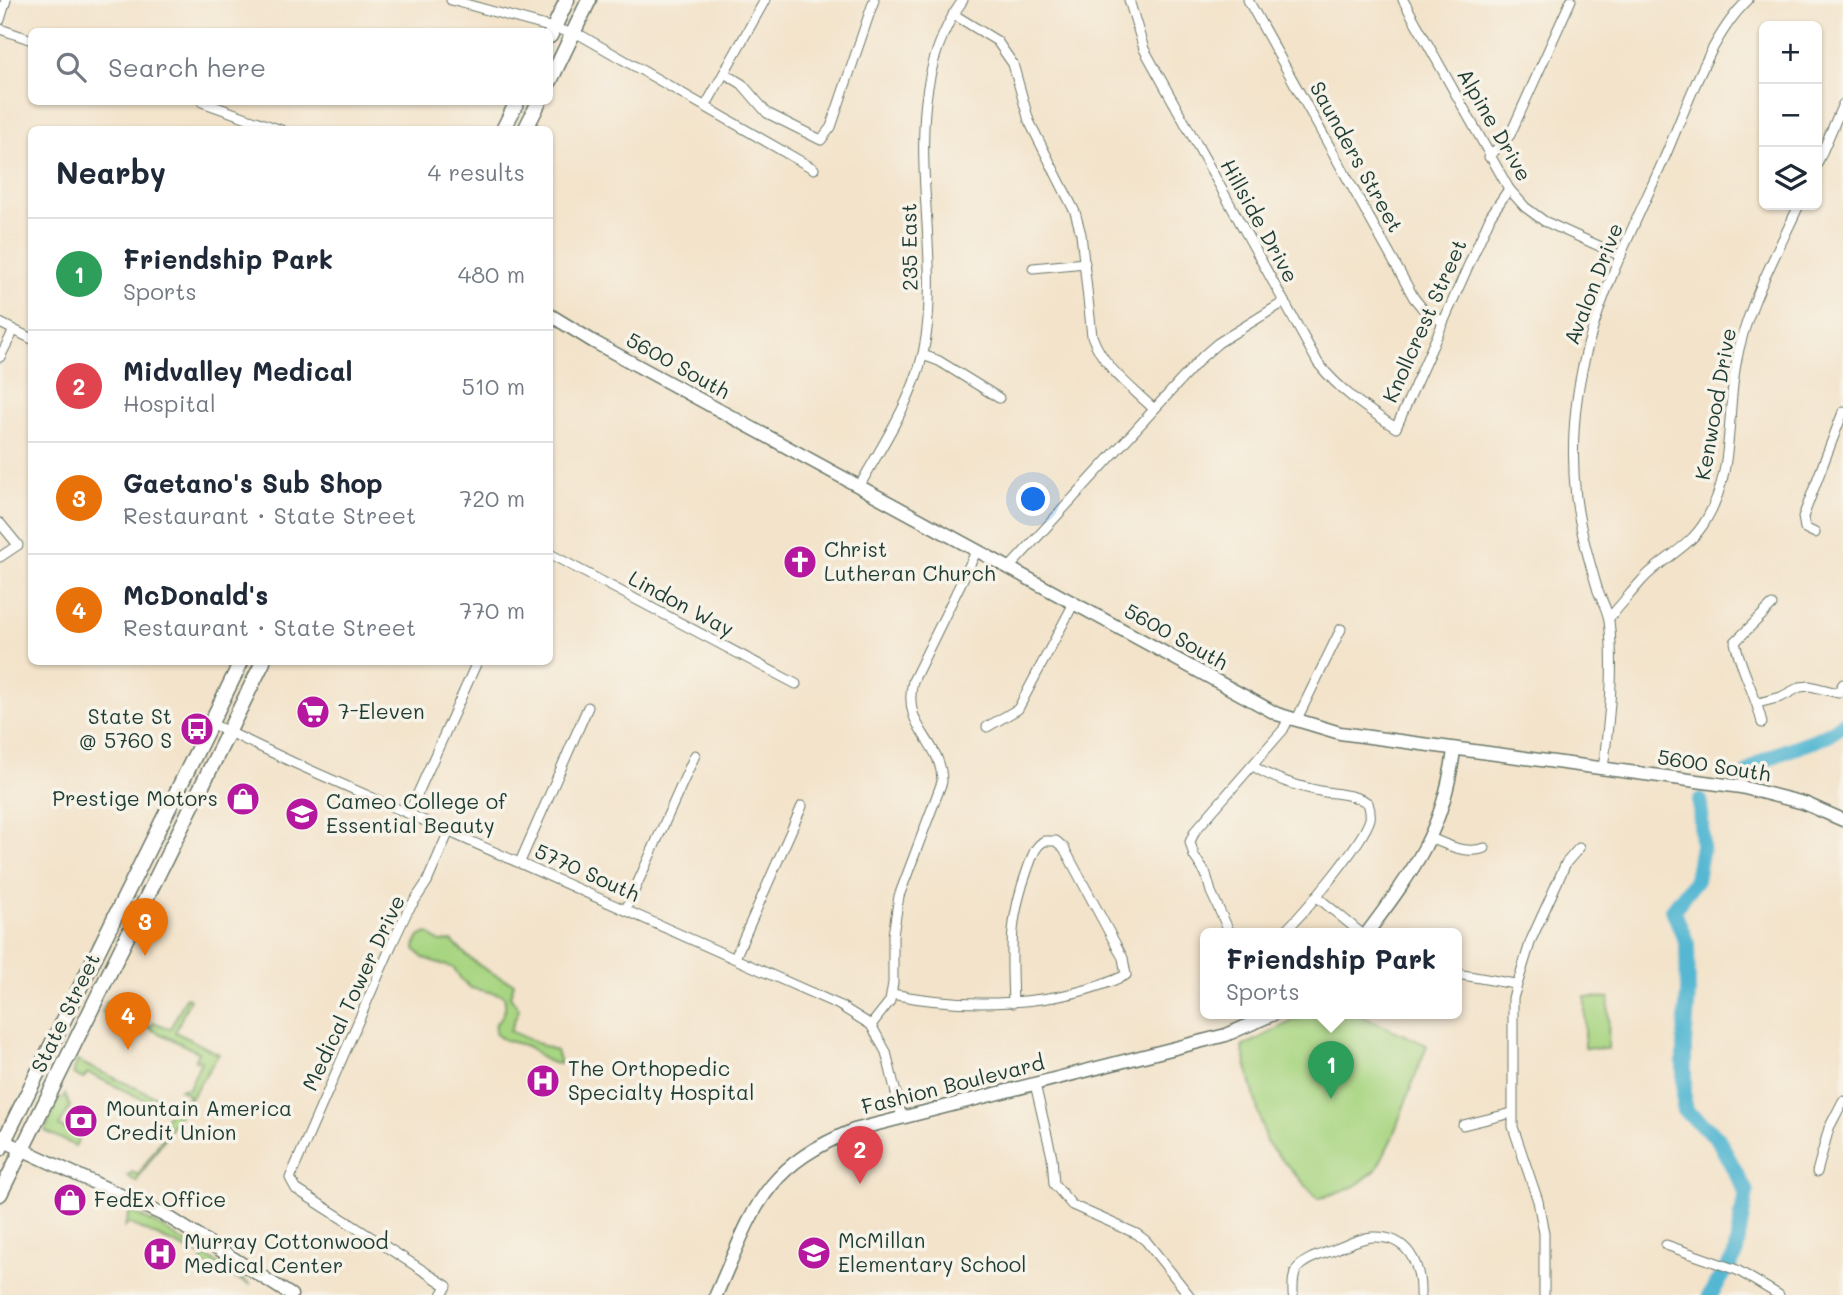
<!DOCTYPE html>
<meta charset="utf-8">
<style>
:root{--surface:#fff;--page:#f6f6f7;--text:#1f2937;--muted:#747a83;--line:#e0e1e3;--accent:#b5179e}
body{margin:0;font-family:Mali,sans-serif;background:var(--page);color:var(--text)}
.controls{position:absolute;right:21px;top:21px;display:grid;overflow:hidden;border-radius:10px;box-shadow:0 2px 5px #0004}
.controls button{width:63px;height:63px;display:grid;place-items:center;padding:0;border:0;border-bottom:2px solid var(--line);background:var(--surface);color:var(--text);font:35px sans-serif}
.you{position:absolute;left:1034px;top:500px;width:24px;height:24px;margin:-18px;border:5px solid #fff;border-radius:50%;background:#1a73e8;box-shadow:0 0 0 10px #1a73e833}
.badge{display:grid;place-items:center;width:46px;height:46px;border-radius:50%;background:var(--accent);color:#fff;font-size:23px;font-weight:700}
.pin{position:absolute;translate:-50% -58px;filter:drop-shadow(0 2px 4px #0008)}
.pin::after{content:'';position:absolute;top:37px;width:24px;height:21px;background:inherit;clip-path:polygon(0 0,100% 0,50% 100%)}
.popup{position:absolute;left:1200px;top:928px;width:262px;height:91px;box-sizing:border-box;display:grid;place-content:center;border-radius:10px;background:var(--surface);filter:drop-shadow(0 2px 5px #0005);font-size:23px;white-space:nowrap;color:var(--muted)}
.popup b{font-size:26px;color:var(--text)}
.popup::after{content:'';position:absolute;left:50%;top:100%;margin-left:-14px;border:14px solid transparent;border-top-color:var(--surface)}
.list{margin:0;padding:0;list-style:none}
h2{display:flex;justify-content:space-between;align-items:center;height:91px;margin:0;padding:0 28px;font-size:30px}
h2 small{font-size:23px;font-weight:400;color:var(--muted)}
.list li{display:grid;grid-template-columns:46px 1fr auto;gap:21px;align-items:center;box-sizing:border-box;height:112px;padding:0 28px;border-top:2px solid var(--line)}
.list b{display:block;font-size:26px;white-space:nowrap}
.list p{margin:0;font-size:23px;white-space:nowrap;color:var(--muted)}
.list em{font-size:23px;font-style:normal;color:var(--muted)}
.icon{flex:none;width:38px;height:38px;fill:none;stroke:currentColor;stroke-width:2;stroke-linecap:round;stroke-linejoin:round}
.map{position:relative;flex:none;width:1843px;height:1295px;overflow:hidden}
.search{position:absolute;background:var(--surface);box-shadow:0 2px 5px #0004;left:28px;top:28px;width:525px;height:77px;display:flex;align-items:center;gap:18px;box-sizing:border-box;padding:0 24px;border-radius:10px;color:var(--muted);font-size:26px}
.panel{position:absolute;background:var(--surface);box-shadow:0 2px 5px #0004;left:28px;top:126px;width:525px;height:539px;border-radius:10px}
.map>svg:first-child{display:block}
.green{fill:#a8d581;stroke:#64895a;stroke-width:2}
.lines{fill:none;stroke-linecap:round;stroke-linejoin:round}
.river{stroke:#54b7d2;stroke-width:16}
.minor-casing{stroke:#697768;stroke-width:11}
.tertiary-casing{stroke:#697768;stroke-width:15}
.secondary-casing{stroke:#697768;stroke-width:15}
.primary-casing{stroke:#697768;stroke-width:17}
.minor{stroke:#fff;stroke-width:9}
.tertiary{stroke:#fff;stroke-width:12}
.secondary{stroke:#fff;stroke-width:12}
.primary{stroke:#fff;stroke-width:14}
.labels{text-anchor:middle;stroke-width:7;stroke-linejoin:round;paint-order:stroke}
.street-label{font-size:21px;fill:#1f3d34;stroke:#f7f3e8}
.poi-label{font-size:21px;fill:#1f3d34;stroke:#f7f3e8;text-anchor:start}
</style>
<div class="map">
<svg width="1843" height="1295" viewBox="0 0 1843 1295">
<rect width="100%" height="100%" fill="#f7f3e8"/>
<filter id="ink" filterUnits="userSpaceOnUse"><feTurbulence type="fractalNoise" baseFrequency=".0143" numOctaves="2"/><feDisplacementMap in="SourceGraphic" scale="14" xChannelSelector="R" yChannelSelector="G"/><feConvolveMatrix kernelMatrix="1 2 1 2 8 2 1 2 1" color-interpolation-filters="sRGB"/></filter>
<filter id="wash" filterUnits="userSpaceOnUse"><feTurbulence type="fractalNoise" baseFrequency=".00686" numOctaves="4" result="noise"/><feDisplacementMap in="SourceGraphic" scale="28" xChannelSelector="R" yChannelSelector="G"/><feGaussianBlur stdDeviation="1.57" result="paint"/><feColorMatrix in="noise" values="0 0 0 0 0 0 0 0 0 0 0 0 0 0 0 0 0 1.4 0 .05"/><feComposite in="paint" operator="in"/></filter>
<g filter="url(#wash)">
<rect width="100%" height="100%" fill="#f3e3ca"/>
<g class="green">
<path d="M 428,933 L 440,942 L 452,941 C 470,961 489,974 514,983 L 510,996 L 519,1009 L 510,1031 L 556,1051 L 560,1063 C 545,1066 539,1051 526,1046 C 514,1041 504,1043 495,1033 L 496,1023 C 505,1015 508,1006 503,995 L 471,988 L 461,979 L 454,968 L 423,958 L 415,949 C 416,940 418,935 428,933 Z"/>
<path d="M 186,997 L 190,999 L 175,1032 L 219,1054 L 136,1182 L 128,1176 L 132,1172 L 138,1175 L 169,1128 L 164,1122 L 176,1098 L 186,1101 L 189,1095 L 180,1089 L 189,1088 L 201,1061 L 195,1060 L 198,1052 L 118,1013 L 114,1013 L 113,1019 L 102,1012 L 107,1001 L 129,1012 L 128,1015 L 151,1027 L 154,1022 L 170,1029 Z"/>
<path d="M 1585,997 L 1609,998 L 1608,1049 L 1585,1048 Z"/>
<path d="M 1308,1013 L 1355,1013 L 1427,1045 L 1392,1138 L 1376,1170 L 1355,1186 L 1318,1199 L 1266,1142 L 1242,1047 Z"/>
<path d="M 77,1061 L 158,1098 L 160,1101 L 156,1108 L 153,1104 L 88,1073 L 83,1079 L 73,1074 Z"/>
<path d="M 65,1094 L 70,1107 L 59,1126 L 80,1137 L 75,1146 L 45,1131 L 58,1099 L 62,1099 Z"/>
<path d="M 130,1211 L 156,1224 L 251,1285 L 201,1264 L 204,1257 L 128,1223 L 124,1229 Z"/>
</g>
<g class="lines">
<g class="river">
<path d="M 1747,775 C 1770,747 1816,748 1843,724"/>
<path d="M 1700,801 L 1702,846 L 1696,880 L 1673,910 L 1687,944 L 1688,993 L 1684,1045 L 1684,1110 L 1717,1137 L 1746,1192 L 1735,1256 L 1710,1295"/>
</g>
</g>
</g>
<g filter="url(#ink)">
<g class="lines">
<defs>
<g id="minor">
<path d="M 451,0 L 582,36 L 814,169"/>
<path d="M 1129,0 L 1144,49 L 1318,363 C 1339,390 1367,409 1396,428 L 1491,215 L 1509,189"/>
<path d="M 1248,0 L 1414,298 L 1423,309 L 1443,322"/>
<path d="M 1403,0 L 1509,189 L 1525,207 L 1544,221 L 1621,256"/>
<path d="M 953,14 L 997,41 L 1013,64 L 1029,121 L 1075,212 L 1081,234 L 1092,336 C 1103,367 1131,387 1154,409"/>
<path d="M 0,20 L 6,0"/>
<path d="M 0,29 L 32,40"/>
<path d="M 724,73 L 742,84 L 767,113 L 821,140 L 831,127 L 874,0"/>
<path d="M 202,102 L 281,130"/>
<path d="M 706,105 L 765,0"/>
<path d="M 1489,157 L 1510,135 L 1571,0"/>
<path d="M 1817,164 L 1843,104"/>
<path d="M 1033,268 L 1085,263"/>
<path d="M 0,323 L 32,339"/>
<path d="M 923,355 L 939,361 L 999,398"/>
<path d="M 0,357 L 14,330"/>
<path d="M 859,487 C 885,440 919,391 926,337 C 942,226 892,98 963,0"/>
<path d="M 0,523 L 18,545 L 0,557"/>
<path d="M 1815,533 L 1805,528 L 1803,517 L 1843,412"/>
<path d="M 550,554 L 796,684"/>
<path d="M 1009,568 L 1203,356 L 1218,343 L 1284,302"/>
<path d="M 1609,618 C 1621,605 1632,591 1644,578 C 1664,557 1691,547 1706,520 C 1735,471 1726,417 1736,364 C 1745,309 1776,256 1799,205"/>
<path d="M 1758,703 L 1781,697 L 1800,687 L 1810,686 L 1838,693 L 1843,684"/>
<path d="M 1296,721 L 1341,629"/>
<path d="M 210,723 L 292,762 L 839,1005 L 871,1025"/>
<path d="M 1762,723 C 1756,695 1741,670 1735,642 L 1772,605"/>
<path d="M 987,727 L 1018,709 L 1074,603"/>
<path d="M 1253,766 C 1273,779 1296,786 1320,791 C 1336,794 1354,794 1368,803 C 1370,809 1371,813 1370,819 C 1363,843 1303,914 1283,933"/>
<path d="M 1603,769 C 1609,721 1615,669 1609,621 C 1608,611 1602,601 1598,591 C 1589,560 1580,530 1576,498 C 1561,365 1612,275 1664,159 C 1686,109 1709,37 1748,0"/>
<path d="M 409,813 L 477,662"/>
<path d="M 1430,838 C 1449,845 1465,855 1485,848"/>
<path d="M 520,862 L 588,707"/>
<path d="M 1316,896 L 1361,933"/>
<path d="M 626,909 L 695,755"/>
<path d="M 1230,933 L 1211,892 L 1206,874 L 1194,856 L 1190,842 L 1195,831 L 1283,730 L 1289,718"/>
<path d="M 735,958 L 802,806"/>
<path d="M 1457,974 L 1515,984"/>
<path d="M 892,994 C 965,1009 1058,1007 1126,975 L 1123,958 L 1064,848 L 1056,841 L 1044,841 C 1034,847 1032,858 1028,868 C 1009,920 1011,949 1013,1003"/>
<path d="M 1035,1084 L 1052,1157 L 1054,1184 L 1072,1205 L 1137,1234 L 1146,1241 L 1189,1295"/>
<path d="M 902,1118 L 886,1052 L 871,1025 L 890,1001 L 893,983 L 893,935 L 899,896 L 942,782 C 942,739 901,730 913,681 L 977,550"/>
<path d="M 1463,1125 L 1512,1113"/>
<path d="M 1817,1172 L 1829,1128 L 1843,1101"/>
<path d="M 1666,1245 L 1737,1270 L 1779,1295"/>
<path d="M 442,1295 L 447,1286 L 296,1189 L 290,1178 L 392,944 L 407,912 L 427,882 L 449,831"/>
<path d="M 1293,1295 C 1293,1286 1292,1277 1297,1269 C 1305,1258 1324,1254 1336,1249 C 1347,1245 1360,1238 1372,1237 C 1408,1235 1421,1264 1420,1295"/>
<path d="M 1544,1295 L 1544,1233 L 1538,1201 L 1513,1127 L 1513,998 L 1531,940 L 1566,863 L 1579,848"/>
</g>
<g id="tertiary">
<path d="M 550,315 L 594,342 L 1277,714 L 1340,733 L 1741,787 L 1804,803 L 1843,820"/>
<path d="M 1367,933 C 1414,870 1444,830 1454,750"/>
<path d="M 716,1295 C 754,1210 761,1168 854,1130 L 1226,1035 L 1276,1013"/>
</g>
<path id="secondary" d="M 4,1141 L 170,1218 L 291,1295"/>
<g id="primary">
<path d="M 550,36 L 567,0"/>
<path d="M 550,81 L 589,0"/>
<path d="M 503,130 L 517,102"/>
<path d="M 525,130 L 539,102"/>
<path d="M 0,1149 L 241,662"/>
<path d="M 0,1194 L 263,662"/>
</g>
</defs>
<use href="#minor" class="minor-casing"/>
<use href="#tertiary" class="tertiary-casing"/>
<use href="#secondary" class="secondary-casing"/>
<use href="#primary" class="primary-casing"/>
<use href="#minor" class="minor"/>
<use href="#tertiary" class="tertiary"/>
<use href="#secondary" class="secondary"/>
<use href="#primary" class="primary"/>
</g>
</g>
<defs>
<symbol id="church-disc" viewBox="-11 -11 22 22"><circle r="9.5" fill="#b5179e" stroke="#f7f3e8"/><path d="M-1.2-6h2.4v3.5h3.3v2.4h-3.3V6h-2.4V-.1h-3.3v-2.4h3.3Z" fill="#fff"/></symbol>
<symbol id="supermarket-disc" viewBox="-11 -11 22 22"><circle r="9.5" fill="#b5179e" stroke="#f7f3e8"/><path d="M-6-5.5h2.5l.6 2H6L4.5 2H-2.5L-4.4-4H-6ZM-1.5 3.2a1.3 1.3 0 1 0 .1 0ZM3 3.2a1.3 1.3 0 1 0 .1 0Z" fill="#fff"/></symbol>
<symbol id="bus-disc" viewBox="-11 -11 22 22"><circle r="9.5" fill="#b5179e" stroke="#f7f3e8"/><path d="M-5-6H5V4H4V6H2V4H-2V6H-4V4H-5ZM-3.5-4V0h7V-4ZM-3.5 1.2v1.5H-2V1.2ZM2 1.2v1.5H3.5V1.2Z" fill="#fff"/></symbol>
<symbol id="shop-disc" viewBox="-11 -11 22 22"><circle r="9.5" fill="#b5179e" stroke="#f7f3e8"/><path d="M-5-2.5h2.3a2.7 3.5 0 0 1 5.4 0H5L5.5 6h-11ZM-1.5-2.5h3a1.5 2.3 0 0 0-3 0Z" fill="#fff"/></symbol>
<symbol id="university-disc" viewBox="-11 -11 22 22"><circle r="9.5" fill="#b5179e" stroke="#f7f3e8"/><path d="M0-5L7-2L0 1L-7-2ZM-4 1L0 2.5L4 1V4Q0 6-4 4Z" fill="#fff"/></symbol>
<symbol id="hospital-disc" viewBox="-11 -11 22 22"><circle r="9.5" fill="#b5179e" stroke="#f7f3e8"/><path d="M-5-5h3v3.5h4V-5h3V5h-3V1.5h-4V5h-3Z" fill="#fff"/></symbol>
<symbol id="bank-disc" viewBox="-11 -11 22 22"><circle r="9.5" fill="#b5179e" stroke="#f7f3e8"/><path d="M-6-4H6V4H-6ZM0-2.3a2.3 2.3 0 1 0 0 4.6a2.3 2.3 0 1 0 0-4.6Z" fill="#fff"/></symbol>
<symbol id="school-disc" viewBox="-11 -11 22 22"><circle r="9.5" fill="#b5179e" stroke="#f7f3e8"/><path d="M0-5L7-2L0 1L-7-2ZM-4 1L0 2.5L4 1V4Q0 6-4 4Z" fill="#fff"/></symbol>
</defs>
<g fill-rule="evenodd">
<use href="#church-disc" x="781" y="543" width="38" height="38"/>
<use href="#supermarket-disc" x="294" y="693" width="38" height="38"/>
<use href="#bus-disc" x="178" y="710" width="38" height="38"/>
<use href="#shop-disc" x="224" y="780" width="38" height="38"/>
<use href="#university-disc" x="283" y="795" width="38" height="38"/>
<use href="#hospital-disc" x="524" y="1062" width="38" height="38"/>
<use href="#bank-disc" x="62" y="1102" width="38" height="38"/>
<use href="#shop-disc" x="51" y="1181" width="38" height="38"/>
<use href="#school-disc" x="795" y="1234" width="38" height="38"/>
<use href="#hospital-disc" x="141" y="1235" width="38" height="38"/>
</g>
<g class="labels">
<g class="street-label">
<text transform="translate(1494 125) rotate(60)" y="7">Alpine Drive</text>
<text transform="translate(1356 157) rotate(61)" y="7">Saunders Street</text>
<text transform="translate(1259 221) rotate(61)" y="7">Hillside Drive</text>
<text transform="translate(910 247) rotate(-91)" y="7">235 East</text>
<text transform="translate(1594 284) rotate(-69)" y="7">Avalon Drive</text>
<text transform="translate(1425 321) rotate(-66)" y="7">Knollcrest Street</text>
<text transform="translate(678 366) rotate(29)" y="7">5600 South</text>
<text transform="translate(1716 404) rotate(-80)" y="7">Kenwood Drive</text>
<text transform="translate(681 604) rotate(28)" y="7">Lindon Way</text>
<text transform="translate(1176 637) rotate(29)" y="7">5600 South</text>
<text transform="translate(1714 766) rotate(9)" y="7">5600 South</text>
<text transform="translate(587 873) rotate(24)" y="7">5770 South</text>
<text transform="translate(354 993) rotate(-65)" y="7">Medical Tower Drive</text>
<text transform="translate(66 1013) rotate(-64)" y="7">State Street</text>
<text transform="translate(953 1085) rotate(-14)" y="7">Fashion Boulevard</text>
</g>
<g class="poi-label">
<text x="824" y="557">Christ<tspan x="824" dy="24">Lutheran Church</tspan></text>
<text x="338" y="719">7-Eleven</text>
<text x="172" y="724" text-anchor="end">State St<tspan x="172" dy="24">@ 5760 S</tspan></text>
<text x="218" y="806" text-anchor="end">Prestige Motors</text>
<text x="326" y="809">Cameo College of<tspan x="326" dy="24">Essential Beauty</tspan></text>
<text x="568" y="1076">The Orthopedic<tspan x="568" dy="24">Specialty Hospital</tspan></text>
<text x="106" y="1116">Mountain America<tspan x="106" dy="24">Credit Union</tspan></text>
<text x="94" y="1207">FedEx Office</text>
<text x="838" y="1248">McMillan<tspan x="838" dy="24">Elementary School</tspan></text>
<text x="184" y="1249">Murray Cottonwood<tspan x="184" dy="24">Medical Center</tspan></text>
</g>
</g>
</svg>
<div class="controls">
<button>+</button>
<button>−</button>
<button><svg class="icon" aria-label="layers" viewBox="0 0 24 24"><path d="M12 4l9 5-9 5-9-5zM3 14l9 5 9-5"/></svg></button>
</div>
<div class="you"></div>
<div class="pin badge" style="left:1331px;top:1099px;background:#2e9e5b">1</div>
<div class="popup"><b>Friendship Park</b>Sports</div>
<div class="pin badge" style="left:860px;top:1184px;background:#e0444e">2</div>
<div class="pin badge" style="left:145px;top:956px;background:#e8710a">3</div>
<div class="pin badge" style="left:128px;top:1050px;background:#e8710a">4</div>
<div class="search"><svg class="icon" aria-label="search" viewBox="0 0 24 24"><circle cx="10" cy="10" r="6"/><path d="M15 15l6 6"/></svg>Search here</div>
<section class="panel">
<h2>Nearby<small>4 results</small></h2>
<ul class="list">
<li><span class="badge" style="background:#2e9e5b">1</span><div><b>Friendship Park</b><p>Sports</p></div><em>480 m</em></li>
<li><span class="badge" style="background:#e0444e">2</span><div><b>Midvalley Medical</b><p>Hospital</p></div><em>510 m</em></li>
<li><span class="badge" style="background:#e8710a">3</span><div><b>Gaetano's Sub Shop</b><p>Restaurant · State Street</p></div><em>720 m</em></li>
<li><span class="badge" style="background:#e8710a">4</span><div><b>McDonald's</b><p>Restaurant · State Street</p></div><em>770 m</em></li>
</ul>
</section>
</div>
